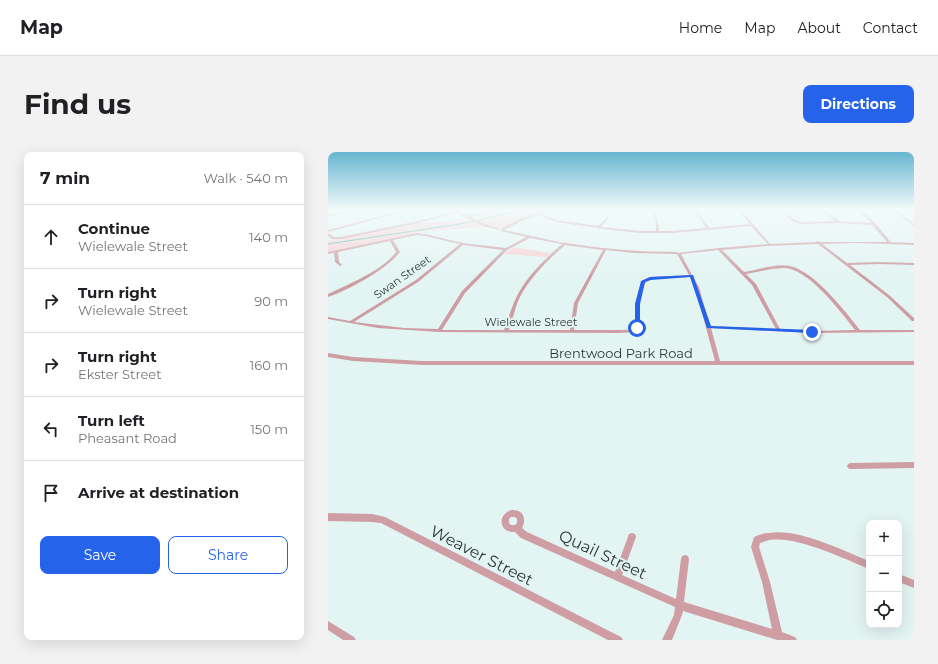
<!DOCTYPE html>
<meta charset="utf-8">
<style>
:root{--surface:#fff;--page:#f2f2f2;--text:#202124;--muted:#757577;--line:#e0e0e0;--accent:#2563eb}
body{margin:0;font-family:Montserrat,sans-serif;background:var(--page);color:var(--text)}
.controls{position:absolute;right:12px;bottom:12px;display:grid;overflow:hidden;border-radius:8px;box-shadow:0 4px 16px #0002}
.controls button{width:36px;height:36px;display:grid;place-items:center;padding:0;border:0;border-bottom:1px solid var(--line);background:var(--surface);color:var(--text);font:20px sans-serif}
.stop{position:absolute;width:12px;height:12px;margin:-9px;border:3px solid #2563eb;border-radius:50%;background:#fff}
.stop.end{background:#2563eb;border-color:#fff;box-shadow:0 1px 4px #0008}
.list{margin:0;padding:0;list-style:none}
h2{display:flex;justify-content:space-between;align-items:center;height:52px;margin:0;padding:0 16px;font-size:17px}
h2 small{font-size:13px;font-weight:400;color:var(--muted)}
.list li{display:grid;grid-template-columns:26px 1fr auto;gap:12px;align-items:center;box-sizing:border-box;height:64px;padding:0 16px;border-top:1px solid var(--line)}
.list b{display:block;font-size:15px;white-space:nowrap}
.list p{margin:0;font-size:13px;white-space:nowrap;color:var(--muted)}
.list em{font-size:13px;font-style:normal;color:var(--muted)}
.actions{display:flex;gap:8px;padding:12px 16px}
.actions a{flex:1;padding:9px 0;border:1px solid var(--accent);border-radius:8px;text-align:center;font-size:14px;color:var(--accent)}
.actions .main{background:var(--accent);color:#fff}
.icon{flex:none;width:22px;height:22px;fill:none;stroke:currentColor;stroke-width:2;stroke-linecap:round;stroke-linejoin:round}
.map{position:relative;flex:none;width:586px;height:488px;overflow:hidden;border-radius:8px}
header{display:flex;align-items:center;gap:24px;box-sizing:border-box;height:56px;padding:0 20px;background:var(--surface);border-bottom:1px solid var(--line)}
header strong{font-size:19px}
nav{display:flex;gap:22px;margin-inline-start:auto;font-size:14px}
.intro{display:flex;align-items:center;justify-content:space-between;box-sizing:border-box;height:96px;padding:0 24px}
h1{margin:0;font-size:28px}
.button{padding:10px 18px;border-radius:8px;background:var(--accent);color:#fff;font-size:14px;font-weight:700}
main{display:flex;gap:24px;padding:0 24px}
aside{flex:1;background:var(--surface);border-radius:8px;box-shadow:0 4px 16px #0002}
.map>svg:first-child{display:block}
.green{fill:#f8d1d6}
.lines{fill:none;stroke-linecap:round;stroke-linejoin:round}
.stream{stroke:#45b8af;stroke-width:1}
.minor{fill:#ce9ea4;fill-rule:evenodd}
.route{fill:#2563eb}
.labels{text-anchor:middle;stroke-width:4;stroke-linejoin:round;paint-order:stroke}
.far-street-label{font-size:11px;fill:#2f3635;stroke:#e3f5f3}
.street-label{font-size:13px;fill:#2f3635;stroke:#e3f5f3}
.near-street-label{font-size:16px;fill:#2f3635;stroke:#e3f5f3}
</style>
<header>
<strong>Map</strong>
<nav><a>Home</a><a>Map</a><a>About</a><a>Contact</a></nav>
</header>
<div class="intro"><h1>Find us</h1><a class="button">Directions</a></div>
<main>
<aside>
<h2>7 min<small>Walk · 540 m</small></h2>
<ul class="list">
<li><svg class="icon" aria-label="ahead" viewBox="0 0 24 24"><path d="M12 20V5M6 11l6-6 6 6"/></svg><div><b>Continue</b><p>Wielewale Street</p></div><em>140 m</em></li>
<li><svg class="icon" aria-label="right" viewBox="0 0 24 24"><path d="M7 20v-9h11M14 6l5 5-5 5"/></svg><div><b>Turn right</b><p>Wielewale Street</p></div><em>90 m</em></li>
<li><svg class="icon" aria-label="right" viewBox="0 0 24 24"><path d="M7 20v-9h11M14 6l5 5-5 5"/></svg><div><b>Turn right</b><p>Ekster Street</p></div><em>160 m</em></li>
<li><svg class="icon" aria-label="left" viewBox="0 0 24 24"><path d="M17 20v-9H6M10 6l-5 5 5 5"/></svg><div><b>Turn left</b><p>Pheasant Road</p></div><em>150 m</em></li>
<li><svg class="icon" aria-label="arrive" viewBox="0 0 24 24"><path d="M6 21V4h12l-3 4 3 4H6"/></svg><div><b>Arrive at destination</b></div></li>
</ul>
<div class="actions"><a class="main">Save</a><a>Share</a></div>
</aside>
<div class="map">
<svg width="586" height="488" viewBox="0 0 586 488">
<rect width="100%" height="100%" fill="#e3f5f3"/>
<g class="green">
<path d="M 172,57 L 224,57 L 176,76 L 153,75 L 92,80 L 0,100 L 0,90 L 3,88 L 89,71 L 125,69 Z"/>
<path d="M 186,95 L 222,101 L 219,105 L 176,102 Z"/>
</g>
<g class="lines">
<path class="stream" d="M 0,92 L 138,71 L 199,57"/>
<g class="minor">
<path d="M 25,57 L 30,57 L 0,65 L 0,63 Z"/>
<path d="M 81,57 L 85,57 L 0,80 L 0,78 Z"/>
<path d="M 121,57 L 124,57 L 140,64 L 165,57 L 169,57 L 142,65 L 157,72 L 172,77 L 171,78 L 155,74 L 128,61 L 90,71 L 13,87 L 4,87 L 0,84 L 0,81 L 6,85 L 13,85 L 90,69 L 126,60 Z"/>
<path d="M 223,57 L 227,57 L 213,62 L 229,68 L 270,74 L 279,66 L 279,57 L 281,57 L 281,66 L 273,75 L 313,79 L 328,79 L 328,70 L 323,57 L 325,57 L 330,70 L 331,79 L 345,79 L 378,76 L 366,57 L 368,57 L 381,76 L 422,72 L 409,57 L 412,57 L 442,92 L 488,90 L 490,89 L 492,90 L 559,90 L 544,73 L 510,71 L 473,72 L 464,69 L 452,57 L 455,57 L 466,67 L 473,70 L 507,69 L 492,57 L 495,57 L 511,69 L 543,71 L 537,65 L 527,57 C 538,57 555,81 563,90 L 586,91 L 586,93 L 527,91 L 494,92 L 519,111 L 551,110 L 586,111 L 586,113 L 551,112 L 522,113 L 561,143 L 586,166 L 586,169 L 584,169 L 559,145 L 490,92 L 439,94 L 394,98 L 416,120 C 429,118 449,111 462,114 C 486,119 517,159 532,178 L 586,178 L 586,180 L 484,181 L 383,176 L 392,209 L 586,209 L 586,213 L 94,213 L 25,209 L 0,205 L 0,201 L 25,205 L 94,209 L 387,209 L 367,135 L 362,125 L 323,127 L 317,131 L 311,152 L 311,176 L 307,180 L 292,181 L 111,180 L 50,176 L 0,167 L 0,165 L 22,169 L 88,128 L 132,92 L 97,84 L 89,83 L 65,88 L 72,100 C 59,117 21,138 0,145 L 0,142 C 21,132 54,119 68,100 L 62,89 L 10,100 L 11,110 L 14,113 L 12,114 L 7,110 L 6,101 L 0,102 L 0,100 L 89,81 L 97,82 L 134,91 L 178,96 L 198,85 L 173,79 L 174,76 L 194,66 ZM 210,63 L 228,70 L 283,78 L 313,81 L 345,81 L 423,74 L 440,92 L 391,96 L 350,101 L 349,100 C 312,100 275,97 238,91 L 237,90 L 235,91 L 195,82 L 176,78 L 196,68 ZM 202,86 L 234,92 C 216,108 198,125 188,146 C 183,156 180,168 176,178 L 114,178 L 137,141 L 179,98 ZM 135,93 L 175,98 L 134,139 L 110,177 L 76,176 L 26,170 L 90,130 ZM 237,93 L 275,98 L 246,151 L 242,178 L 181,178 C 185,167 187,155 192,145 C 202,125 220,108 237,93 ZM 278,98 L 306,101 L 349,102 L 361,123 L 322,125 L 314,129 L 307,152 L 307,176 L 304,178 L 246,178 L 250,151 ZM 390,98 L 424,133 L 448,177 L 382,174 L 371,135 L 365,125 L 366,124 L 364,123 L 353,102 ZM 456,116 C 480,116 513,160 527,178 L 484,179 L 452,177 L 428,132 L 418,122 L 444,117 Z"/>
<path d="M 564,57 L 567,57 L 586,72 L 586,74 Z"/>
<path d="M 586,310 L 586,316 L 522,317 L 520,316 L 519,314 L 520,312 L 522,311 Z"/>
<path d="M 183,358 C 195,357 199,366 194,376 L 199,380 L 287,420 L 301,382 L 304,381 L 307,382 L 308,385 L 294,423 L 348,447 L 353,407 L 354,404 L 357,403 L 360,404 L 361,407 L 356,450 L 444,477 L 434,430 L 423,395 L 426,385 C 431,383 436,381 441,381 C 470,376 514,398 541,409 L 541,417 C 514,406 470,384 441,388 C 438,389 435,390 432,391 L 431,395 L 442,430 L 454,480 L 467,485 L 469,488 L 449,488 L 355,459 L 354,463 L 344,488 L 334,488 L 346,463 L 347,455 L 193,386 L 187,380 C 172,381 168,364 183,358 ZM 183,365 L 187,365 L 189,367 L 189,371 L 187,373 L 183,373 L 181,371 L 181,367 Z"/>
<path d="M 0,361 L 44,362 L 57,365 L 293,485 L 295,488 L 280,488 L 53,371 L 44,370 L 0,369 Z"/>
<path d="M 571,422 L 586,428 L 586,436 L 571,430 Z"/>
<path d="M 0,469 L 26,485 L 28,488 L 15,488 L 0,478 Z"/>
</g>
</g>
<linearGradient id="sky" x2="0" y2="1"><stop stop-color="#67b6d1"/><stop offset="0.46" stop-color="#f2fafa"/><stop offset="1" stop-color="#f2fafa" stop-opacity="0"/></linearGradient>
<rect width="586" height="125" fill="url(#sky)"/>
<path class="route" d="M 365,123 L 383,174 L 484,178 L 486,180 L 484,181 L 379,176 L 362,125 L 323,128 L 317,130 L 312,152 L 312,176 L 307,177 L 307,152 L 313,129 L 322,125 Z"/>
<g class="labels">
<g class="far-street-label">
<text transform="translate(74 125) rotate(-35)" y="4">Swan Street</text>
<text x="203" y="174">Wielewale Street</text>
</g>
<g class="street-label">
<text x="293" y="206">Brentwood Park Road</text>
</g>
<g class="near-street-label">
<text transform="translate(275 402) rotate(25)" y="6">Quail Street</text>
<text transform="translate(154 403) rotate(27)" y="6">Weaver Street</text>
</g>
</g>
</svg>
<div class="controls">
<button>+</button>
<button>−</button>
<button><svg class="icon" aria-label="locate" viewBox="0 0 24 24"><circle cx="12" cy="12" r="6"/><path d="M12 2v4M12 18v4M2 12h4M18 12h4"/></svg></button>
</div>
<div class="stop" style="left:309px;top:176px"></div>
<div class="stop end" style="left:484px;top:180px"></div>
</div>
</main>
